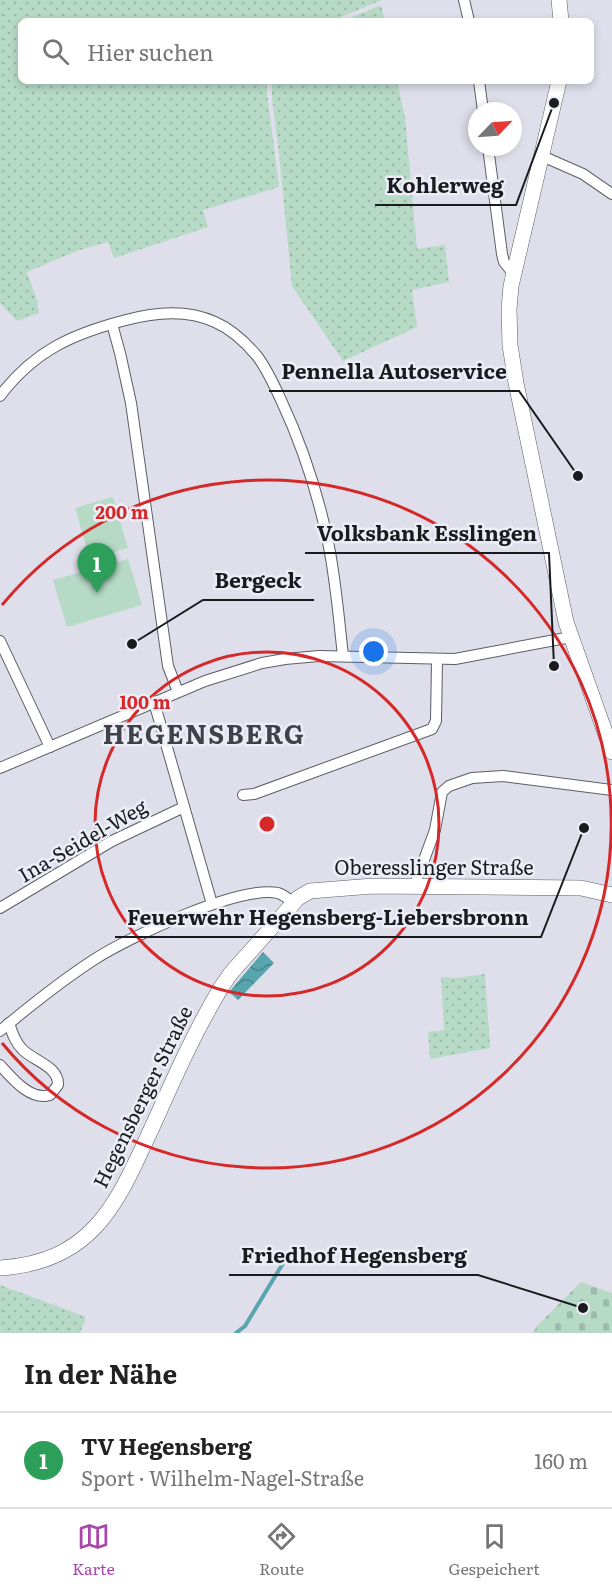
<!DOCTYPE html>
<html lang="de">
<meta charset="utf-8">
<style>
:root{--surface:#fff;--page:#f6f6f6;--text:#222;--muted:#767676;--line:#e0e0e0;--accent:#a945ab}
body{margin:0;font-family:Literata,serif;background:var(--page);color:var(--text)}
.compass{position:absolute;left:468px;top:102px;width:54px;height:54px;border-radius:50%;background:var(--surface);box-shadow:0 3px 9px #0003;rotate:65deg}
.you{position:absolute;left:374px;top:652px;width:21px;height:21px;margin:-15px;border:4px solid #fff;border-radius:50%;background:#1a73e8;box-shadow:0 0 0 9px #1a73e833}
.badge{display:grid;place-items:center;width:39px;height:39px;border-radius:50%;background:var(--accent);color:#fff;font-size:20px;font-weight:700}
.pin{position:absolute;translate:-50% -50px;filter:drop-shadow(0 2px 3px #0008)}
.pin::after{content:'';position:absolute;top:32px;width:21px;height:18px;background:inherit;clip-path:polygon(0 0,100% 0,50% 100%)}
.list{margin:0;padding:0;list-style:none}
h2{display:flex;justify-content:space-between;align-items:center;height:78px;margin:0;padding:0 24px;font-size:26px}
h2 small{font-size:20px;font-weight:400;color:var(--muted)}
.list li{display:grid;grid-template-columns:39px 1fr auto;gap:18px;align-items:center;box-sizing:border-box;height:96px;padding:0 24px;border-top:2px solid var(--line)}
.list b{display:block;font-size:22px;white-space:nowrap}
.list p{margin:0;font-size:20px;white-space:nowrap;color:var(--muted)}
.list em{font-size:20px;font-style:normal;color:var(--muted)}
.icon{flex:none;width:33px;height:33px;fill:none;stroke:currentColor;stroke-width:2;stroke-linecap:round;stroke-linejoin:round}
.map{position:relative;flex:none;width:612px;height:1333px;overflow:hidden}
.search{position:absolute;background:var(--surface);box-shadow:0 3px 9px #0003;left:18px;right:18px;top:18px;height:66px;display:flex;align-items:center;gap:15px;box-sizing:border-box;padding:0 21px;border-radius:9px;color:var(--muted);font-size:22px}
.sheet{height:174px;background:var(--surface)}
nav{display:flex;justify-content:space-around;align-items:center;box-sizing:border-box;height:84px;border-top:2px solid var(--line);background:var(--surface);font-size:16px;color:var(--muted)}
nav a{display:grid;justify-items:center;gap:3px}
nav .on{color:var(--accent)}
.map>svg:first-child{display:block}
.green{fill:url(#green-dots)}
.cemetery{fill:url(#cemetery-stones)}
.pitch{fill:#b6dac6}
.water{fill:url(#water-waves)}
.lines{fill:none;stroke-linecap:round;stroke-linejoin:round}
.stream{stroke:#58a5ae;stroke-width:4}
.street-casing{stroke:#5c5d66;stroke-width:12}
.secondary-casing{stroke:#5c5d66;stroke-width:16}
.street{stroke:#fff;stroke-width:10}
.secondary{stroke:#fff;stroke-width:15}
.ring{fill:none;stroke:#d62828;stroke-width:3}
.labels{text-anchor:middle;stroke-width:5;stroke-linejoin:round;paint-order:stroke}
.street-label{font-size:20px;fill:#1a1b1e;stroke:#ebedf7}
.district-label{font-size:26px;font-weight:bold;letter-spacing:1.5px;fill:#404149;stroke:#ebedf7}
.centre{fill:#d62828;stroke:#ebedf7;stroke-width:3}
.ring-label{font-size:18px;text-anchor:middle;font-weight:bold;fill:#d62828;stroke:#ebedf7;stroke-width:5;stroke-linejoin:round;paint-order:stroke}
.leader{fill:none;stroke:#1a1b1e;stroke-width:2}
.callout-dot{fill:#1a1b1e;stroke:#ebedf7;stroke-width:2}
.callout-label{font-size:21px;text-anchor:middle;font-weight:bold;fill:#1a1b1e;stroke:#ebedf7;stroke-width:5;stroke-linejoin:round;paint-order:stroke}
</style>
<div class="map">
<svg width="612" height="1333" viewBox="0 0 612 1333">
<defs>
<pattern id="green-dots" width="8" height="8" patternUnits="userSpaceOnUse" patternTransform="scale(1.5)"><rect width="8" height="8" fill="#b6dac6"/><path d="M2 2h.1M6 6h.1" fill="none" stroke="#9cbaaa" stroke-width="1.8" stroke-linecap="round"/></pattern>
<pattern id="cemetery-stones" width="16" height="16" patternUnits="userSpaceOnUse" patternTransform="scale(1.5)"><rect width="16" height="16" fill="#b6dac6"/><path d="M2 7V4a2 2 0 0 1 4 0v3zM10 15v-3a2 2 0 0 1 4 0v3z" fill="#9cbaaa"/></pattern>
<pattern id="water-waves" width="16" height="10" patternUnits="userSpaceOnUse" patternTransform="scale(1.5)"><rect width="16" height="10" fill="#58a5ae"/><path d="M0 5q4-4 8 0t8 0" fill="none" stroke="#48868d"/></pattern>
</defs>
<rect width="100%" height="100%" fill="#dedfea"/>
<g class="green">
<path d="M 0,0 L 382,0 L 331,21 L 21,21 L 21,81 L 267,81 L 267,93 L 279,187 L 203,210 L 208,227 L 114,258 L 108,242 L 79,250 L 27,272 L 37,300 L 39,313 L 17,321 L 0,303 Z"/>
<path d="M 381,5 L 385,21 L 343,21 Z"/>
<path d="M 272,81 L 397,81 L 405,118 L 417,249 L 445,245 L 449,282 L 412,290 L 417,327 L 343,361 L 292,286 L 279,153 L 272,98 Z"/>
<path d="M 485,974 L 490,1048 L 430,1059 L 428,1032 L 444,1030 L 441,977 L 456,978 Z"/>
<path d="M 0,1285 L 86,1317 L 80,1333 L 0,1333 Z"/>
</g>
<path class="cemetery" d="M 581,1282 L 612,1293 L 612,1333 L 532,1333 L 539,1324 Z"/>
<g class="pitch">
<path d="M 113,497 L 128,548 L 90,559 L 75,508 Z"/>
<path d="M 128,559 L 142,605 L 67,627 L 53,580 Z"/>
</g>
<path class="water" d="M 263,952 L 274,963 L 238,1000 L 229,992 Z"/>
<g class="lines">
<path class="stream" d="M 236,1333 L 245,1326 L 285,1260 L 298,1251"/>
<defs>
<g id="street">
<path d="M 464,0 L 469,21"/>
<path d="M 479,81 L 483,111"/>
<path d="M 488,147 L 502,254 L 504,262 L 513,273"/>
<path d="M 542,156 L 583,174 L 612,194"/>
<path d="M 112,324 L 120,353 L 131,403 L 168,666 L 178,692"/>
<path d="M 0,396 C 34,351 72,334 126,320 C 155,312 187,309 215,322 C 231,329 246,343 257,356 C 267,369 274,385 281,400 C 303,447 319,497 329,547 C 336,583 339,620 343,656"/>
<path d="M 0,641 L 50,747"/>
<path d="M 154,702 L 212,904"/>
<path d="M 0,768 L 205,681 L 262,663 L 285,659 L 319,656 L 455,659 L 571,637"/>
<path d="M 243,795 L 254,794 L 432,729 L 436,721 L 437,660"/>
<path d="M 414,887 L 435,830 L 442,792 L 449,786 L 472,778 L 503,776 L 612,790"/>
<path d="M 0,908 L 112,841 L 184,807"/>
<path d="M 0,1031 C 31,1005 61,981 95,959 C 129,937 240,885 278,893 C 284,895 289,899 294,903"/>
<path d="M 0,1065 C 12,1078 30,1101 50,1095 L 58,1085 C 59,1066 33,1061 22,1049 C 15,1042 12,1033 9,1023"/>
</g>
<g id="secondary">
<path d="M 559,0 L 561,21"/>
<path d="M 559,81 L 511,286 L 509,309 L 510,345 L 516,383 L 566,622 L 612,752"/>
<path d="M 0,1268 C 97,1262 119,1198 155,1121 C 175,1076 196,1029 222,986 L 231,973 L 298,898 L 310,891 L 373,886 L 581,888 L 612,895"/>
</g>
</defs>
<use href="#street" class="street-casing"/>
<use href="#secondary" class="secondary-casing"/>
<use href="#street" class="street"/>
<use href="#secondary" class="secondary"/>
</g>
<g class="ring">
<circle cx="267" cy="824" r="172"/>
<path d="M2 605A344 344 0 1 1 2 1043"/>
</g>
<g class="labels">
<g class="street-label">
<text transform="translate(83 841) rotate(-30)" y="7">Ina-Seidel-Weg</text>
<text x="434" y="875">Oberesslinger Straße</text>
<text transform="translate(143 1097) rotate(-64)" y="7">Hegensberger Straße</text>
</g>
<g class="district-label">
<text x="204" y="744">HEGENSBERG</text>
</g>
</g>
<circle cx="267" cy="824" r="9" class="centre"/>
<g class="ring-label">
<text x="122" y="519">200 m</text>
<text x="145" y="709">100 m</text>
</g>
<path class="leader" d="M554 103L516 205H375M578 476L519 391H269M554 666L549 553H305M132 644L203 600H314M584 828L541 937H115M583 1308L478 1275H229"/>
<g class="callout-dot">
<circle cx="554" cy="103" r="6"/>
<circle cx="578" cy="476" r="6"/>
<circle cx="554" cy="666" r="6"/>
<circle cx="132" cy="644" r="6"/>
<circle cx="584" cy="828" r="6"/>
<circle cx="583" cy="1308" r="6"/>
</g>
<g class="callout-label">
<text x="445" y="193">Kohlerweg</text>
<text x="394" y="379">Pennella Autoservice</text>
<text x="427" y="541">Volksbank Esslingen</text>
<text x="258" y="588">Bergeck</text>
<text x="328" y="925">Feuerwehr Hegensberg-Liebersbronn</text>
<text x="354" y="1263">Friedhof Hegensberg</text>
</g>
</svg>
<svg class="compass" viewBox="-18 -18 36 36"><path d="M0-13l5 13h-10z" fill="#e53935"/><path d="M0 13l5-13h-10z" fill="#767676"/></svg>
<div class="you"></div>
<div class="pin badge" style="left:97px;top:593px;background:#2e9e5b">1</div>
<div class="search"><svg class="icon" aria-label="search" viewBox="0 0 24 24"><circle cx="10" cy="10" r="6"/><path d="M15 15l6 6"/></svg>Hier suchen</div>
</div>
<section class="sheet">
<h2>In der Nähe<small></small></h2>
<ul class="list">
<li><span class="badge" style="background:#2e9e5b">1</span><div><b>TV Hegensberg</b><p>Sport · Wilhelm-Nagel-Straße</p></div><em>160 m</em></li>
</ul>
</section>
<nav>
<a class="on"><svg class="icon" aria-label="map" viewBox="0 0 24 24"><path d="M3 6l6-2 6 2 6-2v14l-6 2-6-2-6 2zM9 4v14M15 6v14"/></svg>Karte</a>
<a><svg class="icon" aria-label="directions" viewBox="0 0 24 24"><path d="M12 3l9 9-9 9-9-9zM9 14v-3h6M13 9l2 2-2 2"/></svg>Route</a>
<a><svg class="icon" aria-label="saved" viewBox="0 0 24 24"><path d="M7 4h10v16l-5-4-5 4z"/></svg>Gespeichert</a>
</nav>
